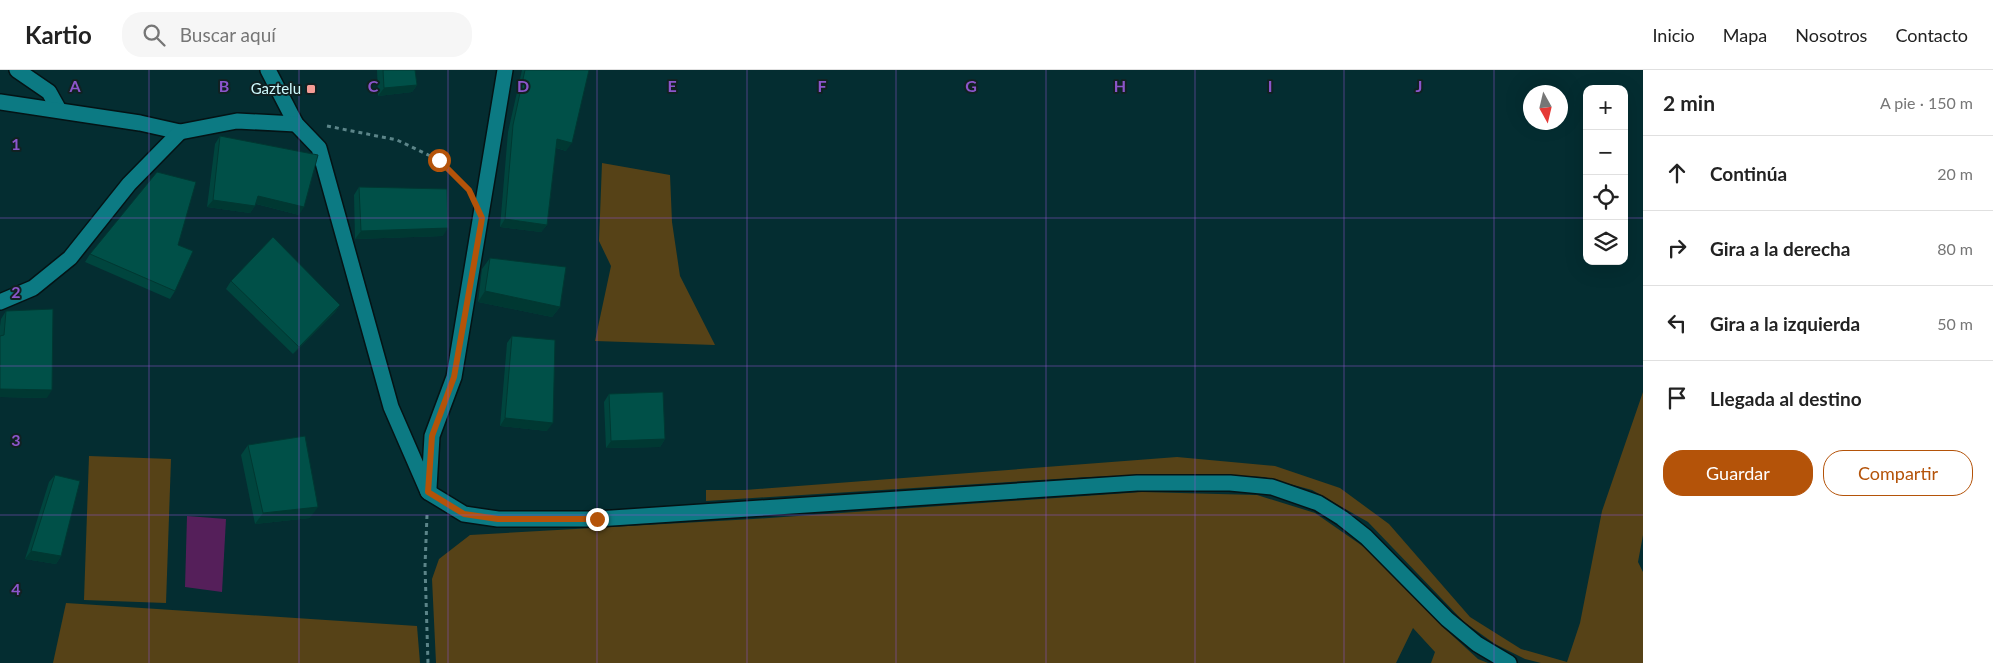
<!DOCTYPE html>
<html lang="es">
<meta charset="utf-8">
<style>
:root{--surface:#fff;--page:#f6f6f6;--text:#222;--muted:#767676;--line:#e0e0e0;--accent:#b45309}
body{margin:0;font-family:Lato,sans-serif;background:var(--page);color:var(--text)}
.controls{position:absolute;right:15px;top:15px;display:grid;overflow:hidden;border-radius:10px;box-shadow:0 5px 20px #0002}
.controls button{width:45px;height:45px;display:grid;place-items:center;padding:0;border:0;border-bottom:1px solid var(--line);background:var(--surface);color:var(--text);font:25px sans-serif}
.compass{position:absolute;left:1523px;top:15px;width:45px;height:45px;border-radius:50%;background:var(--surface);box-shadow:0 5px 20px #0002;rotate:172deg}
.stop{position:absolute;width:15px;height:15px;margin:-11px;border:4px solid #b45309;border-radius:50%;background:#fff}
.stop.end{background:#b45309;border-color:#fff;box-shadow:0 1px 5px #0008}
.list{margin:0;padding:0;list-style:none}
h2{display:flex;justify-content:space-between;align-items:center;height:65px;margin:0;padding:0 20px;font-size:21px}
h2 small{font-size:16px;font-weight:400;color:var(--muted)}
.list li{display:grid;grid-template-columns:32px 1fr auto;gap:15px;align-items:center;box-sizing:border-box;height:75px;padding:0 20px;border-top:1px solid var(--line)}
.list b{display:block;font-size:19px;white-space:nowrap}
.list em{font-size:16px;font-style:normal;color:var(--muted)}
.actions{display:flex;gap:10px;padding:15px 20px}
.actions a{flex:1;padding:11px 0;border:1px solid var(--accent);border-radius:20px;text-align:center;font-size:18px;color:var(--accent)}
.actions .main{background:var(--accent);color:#fff}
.icon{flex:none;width:28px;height:28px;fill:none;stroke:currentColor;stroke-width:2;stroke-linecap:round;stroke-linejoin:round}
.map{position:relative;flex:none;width:1643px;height:593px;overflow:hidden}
header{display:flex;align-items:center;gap:30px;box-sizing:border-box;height:70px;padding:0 25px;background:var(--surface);border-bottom:1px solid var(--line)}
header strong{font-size:24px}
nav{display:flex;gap:28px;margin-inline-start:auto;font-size:18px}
.search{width:350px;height:45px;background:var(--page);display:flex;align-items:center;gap:12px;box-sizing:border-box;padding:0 18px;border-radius:20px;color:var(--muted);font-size:19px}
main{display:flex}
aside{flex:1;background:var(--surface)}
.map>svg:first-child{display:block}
.green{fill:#564217}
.water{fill:#551f5a}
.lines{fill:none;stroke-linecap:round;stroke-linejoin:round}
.street-casing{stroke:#041315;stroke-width:18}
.secondary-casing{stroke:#041315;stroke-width:18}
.path{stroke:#5c8589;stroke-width:3;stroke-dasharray:4 4;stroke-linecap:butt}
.street{stroke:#0c7a83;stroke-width:15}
.secondary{stroke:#0c7a83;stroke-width:15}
.wall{fill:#00453e}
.shaded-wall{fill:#003832}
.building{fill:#005048;stroke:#003832}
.route{stroke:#b45309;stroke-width:6}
.grid{fill:none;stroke:#8c55cb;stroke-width:1;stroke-opacity:0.55}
.poi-dot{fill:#f59c95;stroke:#112122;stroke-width:2}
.labels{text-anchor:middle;stroke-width:4;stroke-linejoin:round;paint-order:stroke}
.poi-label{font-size:15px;fill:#cef9fd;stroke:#112122;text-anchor:end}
.grid-label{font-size:16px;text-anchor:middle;font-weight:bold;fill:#8c55cb;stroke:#112122;stroke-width:4;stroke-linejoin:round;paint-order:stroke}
</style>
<header>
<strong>Kartio</strong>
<div class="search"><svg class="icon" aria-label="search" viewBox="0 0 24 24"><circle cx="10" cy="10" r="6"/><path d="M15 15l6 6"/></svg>Buscar aquí</div>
<nav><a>Inicio</a><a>Mapa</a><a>Nosotros</a><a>Contacto</a></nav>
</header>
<main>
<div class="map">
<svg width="1643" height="593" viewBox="0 0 1643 593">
<rect width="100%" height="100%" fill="#042d31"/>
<g class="green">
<path d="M 602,93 L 670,105 L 672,152 L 680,206 L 715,275 L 595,271 L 611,196 L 599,171 Z"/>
<path d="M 1643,322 L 1643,465 L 1638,492 L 1643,502 L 1643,593 L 1541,593 L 1525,589 L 1495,574 L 1464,552 L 1368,452 L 1312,420 L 1264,407 L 1192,404 L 1088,407 L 706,431 L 706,420 L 745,420 L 1177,387 L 1275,396 L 1340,418 L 1389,454 L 1470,547 L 1521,579 L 1567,592 L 1580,553 L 1602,441 Z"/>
<path d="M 89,386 L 171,389 L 166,533 L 84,530 Z"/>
<path d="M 1142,422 L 1257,425 L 1315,443 L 1364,477 L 1442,556 L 1478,589 L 1488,593 L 1431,593 L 1435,582 L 1413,558 L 1396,593 L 436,593 L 432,509 L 439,489 L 470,465 L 753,449 Z"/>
<path d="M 66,533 L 417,556 L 420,593 L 53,593 Z"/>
</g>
<path class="water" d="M 187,446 L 226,449 L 222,522 L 185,517 Z"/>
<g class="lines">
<defs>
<g id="street">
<path d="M 17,0 L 49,22 L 59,40"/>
<path d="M 268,0 L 296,54 L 319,78 L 391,337 L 428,422"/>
<path d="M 0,32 L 140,53 L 180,62 L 237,51 L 296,54"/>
<path d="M 0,232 L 33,218 L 70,188 L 129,114 L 180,62"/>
<path d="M 429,418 L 432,366 L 454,307 L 505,0"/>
</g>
<path id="secondary" d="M 428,422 L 464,444 L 498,449 L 597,449 L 1137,413 L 1230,413 L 1272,417 L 1318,433 L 1342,448 L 1366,467 L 1447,549 L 1477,574 L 1509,593"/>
</defs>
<use href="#street" class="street-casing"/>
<use href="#secondary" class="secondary-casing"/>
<g class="path">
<path d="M 327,56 L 397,70 L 439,90 L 466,117"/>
<path d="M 427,445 L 425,496 L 428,593"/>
</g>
<use href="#street" class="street"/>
<use href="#secondary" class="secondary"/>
</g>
<g class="wall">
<path d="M 377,0 L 415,0 L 417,15 L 412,22 L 378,26 Z"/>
<path d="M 522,0 L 589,0 L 566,81 L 556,78 L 547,155 L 541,162 L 500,157 L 508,62 Z"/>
<path d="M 220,66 L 299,145 L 256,134 L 250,143 L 207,137 L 215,74 Z"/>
<path d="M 359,117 L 443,166 L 355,169 L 354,125 Z"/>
<path d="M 178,175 L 175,221 L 170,229 L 85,192 L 90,184 Z"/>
<path d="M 490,188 L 560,237 L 552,247 L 478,232 L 482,199 Z"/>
<path d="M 231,211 L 340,235 L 335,242 L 293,284 L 226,219 Z"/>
<path d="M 6,241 L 47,328 L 0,327 L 0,256 L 1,249 Z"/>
<path d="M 512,266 L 547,361 L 500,356 L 507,273 Z"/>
<path d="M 609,324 L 665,369 L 660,377 L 606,378 L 604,332 Z"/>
<path d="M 248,375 L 310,448 L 255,454 L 241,385 Z"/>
<path d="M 55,405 L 61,486 L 56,494 L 25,489 L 49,412 Z"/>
</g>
<g class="shaded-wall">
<path d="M 417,15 L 412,22 L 378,26 L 384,18 Z"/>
<path d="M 557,69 L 572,73 L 566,81 L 552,76 Z"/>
<path d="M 258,126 L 304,137 L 299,145 L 253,133 Z"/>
<path d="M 213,130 L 255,136 L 250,143 L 207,137 Z"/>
<path d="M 505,149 L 547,155 L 541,162 L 500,157 Z"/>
<path d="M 448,158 L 443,166 L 355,169 L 361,161 Z"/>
<path d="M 485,221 L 560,237 L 552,247 L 478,232 Z"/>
<path d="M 340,235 L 335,242 L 293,284 L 299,277 Z"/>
<path d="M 0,319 L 52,320 L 47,328 L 0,327 Z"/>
<path d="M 505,348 L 553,353 L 547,361 L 500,356 Z"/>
<path d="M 665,369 L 660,377 L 606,378 L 611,371 Z"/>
<path d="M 318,437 L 310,448 L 255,454 L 263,443 Z"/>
<path d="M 31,481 L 61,486 L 56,494 L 25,489 Z"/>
</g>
<g class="building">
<path d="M 383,0 L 415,0 L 417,15 L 384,18 Z"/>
<path d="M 525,0 L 589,0 L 572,73 L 557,69 L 547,155 L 505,149 L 513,55 Z"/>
<path d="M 220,66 L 318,85 L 304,137 L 258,126 L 255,136 L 213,130 Z"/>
<path d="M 157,102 L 196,112 L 178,175 L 193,181 L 175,221 L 90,184 Z"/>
<path d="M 359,117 L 447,119 L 448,158 L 361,161 Z"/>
<path d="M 273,167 L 340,235 L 299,277 L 231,211 Z"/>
<path d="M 490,188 L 566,197 L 560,237 L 485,221 Z"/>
<path d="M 53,239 L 52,320 L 0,319 L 0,266 L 4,265 L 6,241 Z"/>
<path d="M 512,266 L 555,270 L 553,353 L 505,348 Z"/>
<path d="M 663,322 L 665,369 L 611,371 L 609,324 Z"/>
<path d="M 305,366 L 318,437 L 263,443 L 248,375 Z"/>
<path d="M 55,405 L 80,411 L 61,486 L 31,481 Z"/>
</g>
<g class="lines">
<path class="route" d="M 439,90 L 469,120 L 482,148 L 454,307 L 432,366 L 428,422 L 464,444 L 498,449 L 597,449"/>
</g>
<path class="grid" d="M 149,0 L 149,593M 299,0 L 299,593M 448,0 L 448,593M 597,0 L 597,593M 747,0 L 747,593M 896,0 L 896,593M 1046,0 L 1046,593M 1195,0 L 1195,593M 1344,0 L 1344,593M 1494,0 L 1494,593M 0,148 L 1587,148M 1624,148 L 1643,148M 0,296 L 1643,296M 0,445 L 1643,445"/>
<rect class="poi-dot" x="306" y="14" width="10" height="10" rx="2.5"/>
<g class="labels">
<g class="poi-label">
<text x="301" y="24">Gaztelu</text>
</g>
</g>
<g class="grid-label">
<text x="75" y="22">A</text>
<text x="224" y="22">B</text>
<text x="373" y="22">C</text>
<text x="523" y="22">D</text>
<text x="672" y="22">E</text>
<text x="822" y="22">F</text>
<text x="971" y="22">G</text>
<text x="1120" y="22">H</text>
<text x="1270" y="22">I</text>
<text x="1419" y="22">J</text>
<text x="16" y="80">1</text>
<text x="16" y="228">2</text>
<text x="16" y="376">3</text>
<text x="16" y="525">4</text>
</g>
</svg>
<div class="controls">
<button>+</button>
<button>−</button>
<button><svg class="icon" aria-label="locate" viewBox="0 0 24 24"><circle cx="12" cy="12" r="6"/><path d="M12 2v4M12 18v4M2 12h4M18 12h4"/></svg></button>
<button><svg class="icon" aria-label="layers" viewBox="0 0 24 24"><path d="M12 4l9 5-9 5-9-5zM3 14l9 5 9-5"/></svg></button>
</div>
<svg class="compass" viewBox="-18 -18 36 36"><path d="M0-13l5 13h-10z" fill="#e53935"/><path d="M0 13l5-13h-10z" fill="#767676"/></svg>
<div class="stop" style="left:439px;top:90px"></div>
<div class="stop end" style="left:597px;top:449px"></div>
</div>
<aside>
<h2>2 min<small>A pie · 150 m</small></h2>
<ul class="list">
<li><svg class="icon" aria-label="ahead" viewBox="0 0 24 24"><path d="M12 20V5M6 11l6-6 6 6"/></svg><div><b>Continúa</b></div><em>20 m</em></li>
<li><svg class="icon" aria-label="right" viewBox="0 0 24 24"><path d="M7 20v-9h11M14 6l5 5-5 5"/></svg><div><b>Gira a la derecha</b></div><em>80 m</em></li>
<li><svg class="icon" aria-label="left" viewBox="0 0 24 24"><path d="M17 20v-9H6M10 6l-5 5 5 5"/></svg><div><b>Gira a la izquierda</b></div><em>50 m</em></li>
<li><svg class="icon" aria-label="arrive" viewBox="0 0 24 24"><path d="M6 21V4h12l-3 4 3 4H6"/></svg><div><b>Llegada al destino</b></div></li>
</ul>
<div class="actions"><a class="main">Guardar</a><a>Compartir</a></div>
</aside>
</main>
